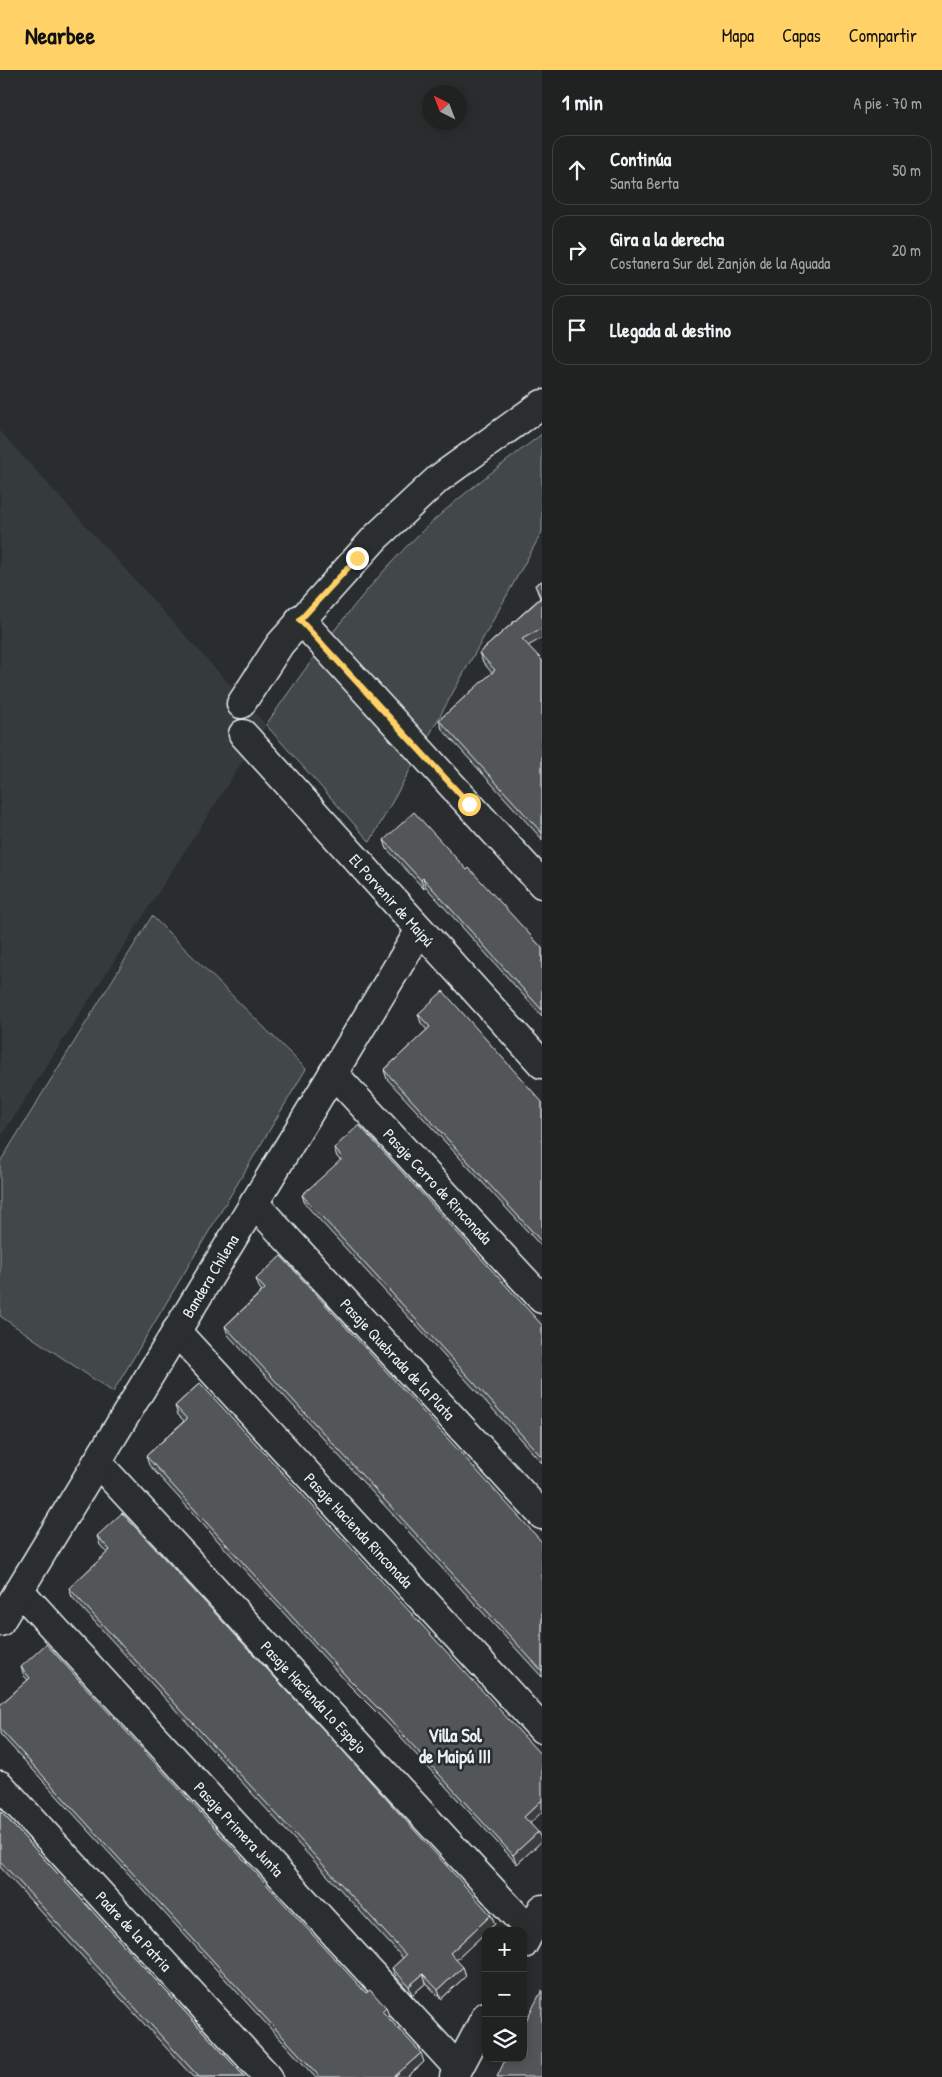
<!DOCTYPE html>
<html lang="es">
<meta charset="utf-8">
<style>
:root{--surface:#202222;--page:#2d2f2f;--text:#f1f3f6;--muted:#a2a4a5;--line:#3d3f40;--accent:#ffd166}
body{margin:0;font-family:"Patrick Hand",sans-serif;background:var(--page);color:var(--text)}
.controls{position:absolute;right:15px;bottom:15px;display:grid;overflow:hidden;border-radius:10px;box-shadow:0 2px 12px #0003}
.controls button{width:45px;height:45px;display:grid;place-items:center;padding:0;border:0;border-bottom:1px solid var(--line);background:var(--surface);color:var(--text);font:25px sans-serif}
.compass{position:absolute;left:422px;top:15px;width:45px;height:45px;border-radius:50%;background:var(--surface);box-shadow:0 2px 12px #0003;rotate:318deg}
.stop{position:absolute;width:15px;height:15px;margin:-11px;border:4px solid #ffd166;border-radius:50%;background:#fff}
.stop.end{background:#ffd166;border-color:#fff;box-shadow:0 1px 5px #0008}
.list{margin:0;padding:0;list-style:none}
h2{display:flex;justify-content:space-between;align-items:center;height:65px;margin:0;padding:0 20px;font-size:21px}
h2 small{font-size:16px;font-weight:400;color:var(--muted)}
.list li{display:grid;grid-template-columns:32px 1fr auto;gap:15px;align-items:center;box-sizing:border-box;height:70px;margin:0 10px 10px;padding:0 10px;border:1px solid var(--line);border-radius:15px}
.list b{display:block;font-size:19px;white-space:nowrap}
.list p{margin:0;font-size:16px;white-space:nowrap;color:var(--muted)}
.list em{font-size:16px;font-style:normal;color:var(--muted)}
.icon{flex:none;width:28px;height:28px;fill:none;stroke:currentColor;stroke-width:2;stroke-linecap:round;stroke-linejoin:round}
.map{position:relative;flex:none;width:542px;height:2007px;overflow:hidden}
header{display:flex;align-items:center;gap:30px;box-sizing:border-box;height:70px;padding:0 25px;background:var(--accent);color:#111}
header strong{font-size:24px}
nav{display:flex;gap:28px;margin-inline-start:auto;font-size:18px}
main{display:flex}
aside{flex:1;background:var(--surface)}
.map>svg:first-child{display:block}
.built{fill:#363a3b}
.green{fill:#424648;stroke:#959ca0}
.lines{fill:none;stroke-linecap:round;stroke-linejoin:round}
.minor-casing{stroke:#e8f1f8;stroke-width:31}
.minor{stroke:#2a2d2e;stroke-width:28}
.wall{fill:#474b4d;stroke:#e8f1f8}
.shaded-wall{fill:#3a3d3e;stroke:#e8f1f8}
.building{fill:#535759;stroke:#e8f1f8}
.route{stroke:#ffd166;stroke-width:6}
.labels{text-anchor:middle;stroke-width:5;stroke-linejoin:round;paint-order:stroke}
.street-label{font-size:16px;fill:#e8f1f8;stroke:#2a2d2e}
.neighbourhood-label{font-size:18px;font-weight:bold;fill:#e8f1f8;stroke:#2a2d2e}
</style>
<header>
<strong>Nearbee</strong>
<nav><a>Mapa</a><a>Capas</a><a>Compartir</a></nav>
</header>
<main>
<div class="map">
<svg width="542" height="2007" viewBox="0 0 542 2007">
<rect width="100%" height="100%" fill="#2a2d2e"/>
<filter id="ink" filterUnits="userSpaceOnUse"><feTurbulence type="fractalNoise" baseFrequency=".02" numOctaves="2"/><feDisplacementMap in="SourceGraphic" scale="10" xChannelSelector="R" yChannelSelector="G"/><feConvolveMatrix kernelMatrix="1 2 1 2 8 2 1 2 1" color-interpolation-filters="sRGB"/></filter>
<g filter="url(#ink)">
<path class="built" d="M 0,361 L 266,655 L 0,1068 Z"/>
<g class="green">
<path d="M 542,364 L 542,462 L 370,772 L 266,655 C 309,592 354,531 407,476 C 448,434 496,399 542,364 Z"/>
<path d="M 152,846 L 306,999 L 113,1322 L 0,1246 L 0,1092 Z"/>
</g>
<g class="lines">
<defs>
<g id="minor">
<path d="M 300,549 L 542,814"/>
<path d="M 241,634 L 280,574 L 376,467 L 438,409 L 542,334"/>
<path d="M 243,664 L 542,994"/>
<path d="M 333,1003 L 542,1229"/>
<path d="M 254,1133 L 542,1445"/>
<path d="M 176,1261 L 542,1659"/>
<path d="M 97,1392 L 530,1861"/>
<path d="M 19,1520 L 458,1998"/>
<path d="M 0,1552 L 420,860"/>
<path d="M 0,1715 L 268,2007"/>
<path d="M 523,1875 L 542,1839"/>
<path d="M 454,2007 L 486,1946"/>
</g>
</defs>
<use href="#minor" class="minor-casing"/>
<use href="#minor" class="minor"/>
</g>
<g class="wall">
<path d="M 542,511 L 542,568 L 528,576 L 542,590 L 542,771 L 541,768 L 442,659 L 439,650 L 492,603 L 483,592 L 479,583 L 540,528 L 535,515 Z"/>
<path d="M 384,770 L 467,800 L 542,878 L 542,946 L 426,817 L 424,819 L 387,779 Z"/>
<path d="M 418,944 L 542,1032 L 542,1177 L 387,1009 L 384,1000 L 427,960 L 421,953 Z"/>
<path d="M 334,1078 L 542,1255 L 542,1393 L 305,1134 L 302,1125 L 341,1091 L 337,1087 Z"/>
<path d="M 256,1209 L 542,1472 L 542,1607 L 228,1265 L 225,1256 L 262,1221 L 259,1217 Z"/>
<path d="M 200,1313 L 530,1753 L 542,1771 L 517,1794 L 388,1654 L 350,1616 L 149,1395 L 146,1386 L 184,1351 L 178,1345 L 175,1336 Z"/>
<path d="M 97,1466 L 491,1845 L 495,1854 L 487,1861 L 486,1861 L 486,1862 L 456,1890 L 463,1897 L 466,1906 L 441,1929 L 426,1913 L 412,1925 L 396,1907 L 392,1898 L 403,1888 L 72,1527 L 69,1518 L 107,1483 L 100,1475 Z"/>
<path d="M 21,1597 L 366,1923 L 389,1946 L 388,1947 L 424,1992 L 407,2007 L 315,2007 L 0,1664 L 0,1635 L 28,1610 L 24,1606 Z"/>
<path d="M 0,1741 L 245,2007 L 193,2007 L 0,1797 Z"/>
</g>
<g class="shaded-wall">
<path d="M 423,808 L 426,817 L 424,819 L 421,810 Z"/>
<path d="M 542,1730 L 542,1742 L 527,1756 L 524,1747 Z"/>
<path d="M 538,1762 L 542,1771 L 517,1794 L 513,1785 Z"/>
<path d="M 491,1845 L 495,1854 L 487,1861 L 486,1861 L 486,1862 L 454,1892 L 450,1883 Z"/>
<path d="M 463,1897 L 466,1906 L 441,1929 L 438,1920 Z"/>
<path d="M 423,1904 L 426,1913 L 412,1925 L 409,1916 Z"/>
<path d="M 386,1937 L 389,1946 L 385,1950 L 382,1941 Z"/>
<path d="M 421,1983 L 424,1992 L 407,2007 L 394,2007 Z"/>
</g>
<g class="building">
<path d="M 542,511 L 542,558 L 522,569 L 542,590 L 542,763 L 439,650 L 495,600 L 479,583 L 541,528 L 535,515 Z"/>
<path d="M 414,742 L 467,800 L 469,798 L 542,878 L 542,940 L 423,808 L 421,810 L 384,770 Z"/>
<path d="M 443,921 L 542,1032 L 542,1172 L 384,1000 L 430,957 L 418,944 Z"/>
<path d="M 359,1055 L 542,1255 L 542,1387 L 302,1125 L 343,1088 L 334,1078 Z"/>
<path d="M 281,1186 L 542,1472 L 542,1601 L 225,1256 L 265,1219 L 256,1209 Z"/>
<path d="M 200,1313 L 542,1686 L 542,1730 L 524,1747 L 538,1762 L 513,1785 L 385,1645 L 347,1607 L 146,1386 L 187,1349 L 175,1336 Z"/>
<path d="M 122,1443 L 343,1681 L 491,1845 L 450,1883 L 463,1897 L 438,1920 L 423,1904 L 409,1916 L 392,1898 L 406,1885 L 69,1518 L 110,1480 L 97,1466 Z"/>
<path d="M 46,1574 L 366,1923 L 370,1920 L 386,1937 L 382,1941 L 421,1983 L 394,2007 L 320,2007 L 0,1659 L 0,1635 L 30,1608 L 21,1597 Z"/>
<path d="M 0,1741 L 245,2007 L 199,2007 L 0,1791 Z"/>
<path d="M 542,1920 L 542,2007 L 497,2007 L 506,1988 L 523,1988 L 523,1956 Z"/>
</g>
</g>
<g class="lines" filter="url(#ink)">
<path class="route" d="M 357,488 L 300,550 L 469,734"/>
</g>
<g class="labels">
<g class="street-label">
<text transform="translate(392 830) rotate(48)" y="6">El Porvenir de Maipú</text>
<text transform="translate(438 1116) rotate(47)" y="6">Pasaje Cerro de Rinconada</text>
<text transform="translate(210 1206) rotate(-59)" y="6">Bandera Chilena</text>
<text transform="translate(398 1289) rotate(47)" y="6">Pasaje Quebrada de la Plata</text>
<text transform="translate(359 1460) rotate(47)" y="6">Pasaje Hacienda Rinconada</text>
<text transform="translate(314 1627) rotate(47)" y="6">Pasaje Hacienda Lo Espejo</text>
<text transform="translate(239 1759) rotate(47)" y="6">Pasaje Primera Junta</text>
<text transform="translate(134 1861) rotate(47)" y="6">Padre de la Patria</text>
</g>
<g class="neighbourhood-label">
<text x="455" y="1672">Villa Sol<tspan x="455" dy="21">de Maipú III</tspan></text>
</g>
</g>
</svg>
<div class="controls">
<button>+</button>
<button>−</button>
<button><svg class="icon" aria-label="layers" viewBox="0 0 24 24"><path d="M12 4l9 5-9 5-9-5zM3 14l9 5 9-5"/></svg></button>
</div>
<svg class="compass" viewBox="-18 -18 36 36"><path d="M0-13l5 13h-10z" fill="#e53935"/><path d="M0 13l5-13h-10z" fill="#a2a4a5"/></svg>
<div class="stop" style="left:469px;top:734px"></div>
<div class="stop end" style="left:357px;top:488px"></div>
</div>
<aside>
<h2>1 min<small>A pie · 70 m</small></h2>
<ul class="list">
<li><svg class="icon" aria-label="ahead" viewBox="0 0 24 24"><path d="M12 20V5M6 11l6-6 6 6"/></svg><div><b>Continúa</b><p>Santa Berta</p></div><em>50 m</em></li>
<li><svg class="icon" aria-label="right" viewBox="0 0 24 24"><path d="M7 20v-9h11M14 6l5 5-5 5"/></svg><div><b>Gira a la derecha</b><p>Costanera Sur del Zanjón de la Aguada</p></div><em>20 m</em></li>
<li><svg class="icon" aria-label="arrive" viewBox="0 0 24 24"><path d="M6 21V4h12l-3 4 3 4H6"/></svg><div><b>Llegada al destino</b></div></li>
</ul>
</aside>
</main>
